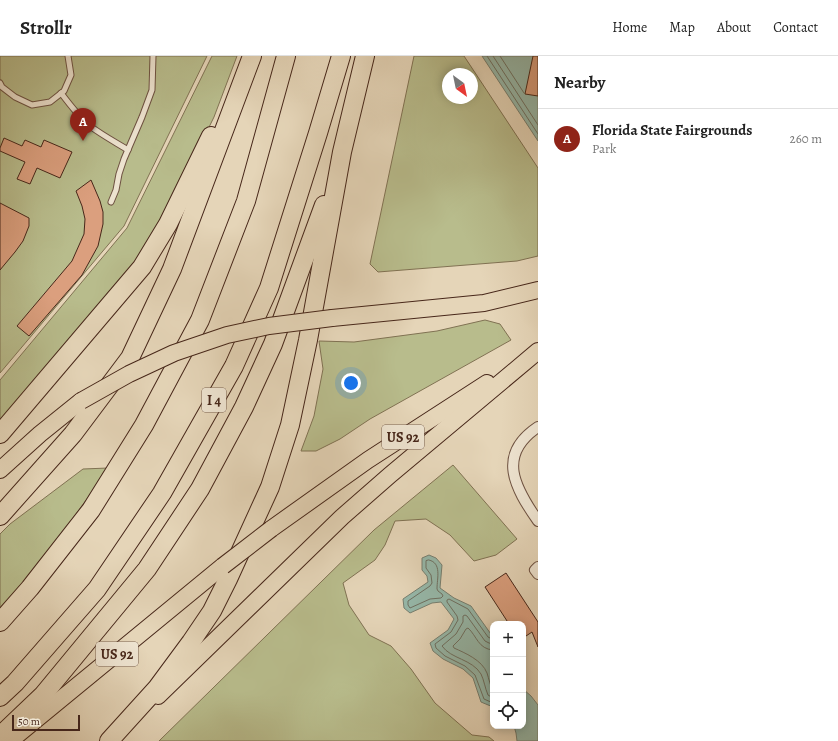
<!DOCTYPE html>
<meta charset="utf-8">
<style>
:root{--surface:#fff;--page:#f6f6f6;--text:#222;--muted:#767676;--line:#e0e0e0;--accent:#8f2418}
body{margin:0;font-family:Alegreya,serif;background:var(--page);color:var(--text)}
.controls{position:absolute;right:12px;bottom:12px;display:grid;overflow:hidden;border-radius:8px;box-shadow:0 2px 10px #0003}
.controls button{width:36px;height:36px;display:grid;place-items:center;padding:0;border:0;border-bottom:1px solid var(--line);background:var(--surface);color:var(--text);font:20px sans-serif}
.compass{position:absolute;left:442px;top:12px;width:36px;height:36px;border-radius:50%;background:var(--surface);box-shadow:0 2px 10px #0003;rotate:147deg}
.scale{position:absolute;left:12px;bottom:10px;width:68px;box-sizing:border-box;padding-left:4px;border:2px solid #47271a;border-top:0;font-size:11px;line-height:14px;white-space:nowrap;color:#47271a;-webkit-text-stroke:3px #eee4d1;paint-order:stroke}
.you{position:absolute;left:351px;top:327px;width:14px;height:14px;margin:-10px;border:3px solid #fff;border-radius:50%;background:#1a73e8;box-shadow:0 0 0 6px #1a73e833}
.badge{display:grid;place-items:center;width:26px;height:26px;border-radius:50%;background:var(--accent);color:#fff;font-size:13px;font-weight:700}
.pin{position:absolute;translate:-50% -33px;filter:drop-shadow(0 1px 2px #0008)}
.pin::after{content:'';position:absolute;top:21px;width:14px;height:12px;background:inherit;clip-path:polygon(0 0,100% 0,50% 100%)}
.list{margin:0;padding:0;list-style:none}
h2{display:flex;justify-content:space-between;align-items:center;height:52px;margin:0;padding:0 16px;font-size:17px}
h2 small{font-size:13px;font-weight:400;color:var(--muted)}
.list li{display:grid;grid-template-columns:26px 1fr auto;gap:12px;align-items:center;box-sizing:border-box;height:60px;padding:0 16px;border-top:1px solid var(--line)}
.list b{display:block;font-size:15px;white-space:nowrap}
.list p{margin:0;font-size:13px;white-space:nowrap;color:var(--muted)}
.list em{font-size:13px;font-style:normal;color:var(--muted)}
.icon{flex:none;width:22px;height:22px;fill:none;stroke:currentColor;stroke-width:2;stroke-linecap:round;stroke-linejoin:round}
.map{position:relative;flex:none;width:538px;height:685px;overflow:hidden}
header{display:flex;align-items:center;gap:24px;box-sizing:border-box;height:56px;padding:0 20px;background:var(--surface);border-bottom:1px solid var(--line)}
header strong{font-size:19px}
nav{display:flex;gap:22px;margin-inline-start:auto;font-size:14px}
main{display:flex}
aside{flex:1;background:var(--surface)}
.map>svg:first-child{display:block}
.green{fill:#b8bc8c;stroke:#807253;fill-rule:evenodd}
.water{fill:#96b9ab;stroke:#767f71}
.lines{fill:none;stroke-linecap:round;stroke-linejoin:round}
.shore{stroke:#6e7062;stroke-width:1}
.building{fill:#db9f7e;stroke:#47271a}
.lane-casing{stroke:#6e5242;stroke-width:7}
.street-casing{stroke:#6e5242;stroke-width:12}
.primary-casing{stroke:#47271a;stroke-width:18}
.highway-casing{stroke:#47271a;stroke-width:20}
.lane{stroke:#eee4d1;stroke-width:5}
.street{stroke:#eee4d1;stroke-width:10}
.primary{stroke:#e5d5b8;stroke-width:16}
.highway{stroke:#e5d5b8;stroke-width:18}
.primary-bridge-casing{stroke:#47271a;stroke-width:18;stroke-linecap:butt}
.primary-bridge{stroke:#e5d5b8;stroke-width:16}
.labels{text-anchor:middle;stroke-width:4;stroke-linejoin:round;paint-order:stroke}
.shield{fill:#eee4d1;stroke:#796051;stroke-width:1}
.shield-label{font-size:14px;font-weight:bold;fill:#47271a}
</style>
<header>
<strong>Strollr</strong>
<nav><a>Home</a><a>Map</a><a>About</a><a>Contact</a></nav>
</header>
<main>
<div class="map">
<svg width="538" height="685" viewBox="0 0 538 685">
<rect width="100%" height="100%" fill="#e5d5b8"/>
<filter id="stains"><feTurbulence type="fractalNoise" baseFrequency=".005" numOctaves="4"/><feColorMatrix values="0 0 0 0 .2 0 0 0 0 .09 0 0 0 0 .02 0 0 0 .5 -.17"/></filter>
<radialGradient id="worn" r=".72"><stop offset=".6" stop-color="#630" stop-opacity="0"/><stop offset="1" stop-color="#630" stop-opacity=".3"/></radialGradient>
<g class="green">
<path d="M 0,0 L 207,0 L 124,170 L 0,317 Z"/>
<path d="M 212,0 L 237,0 L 214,61 L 163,165 L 138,208 L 0,370 L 0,324 L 127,172 Z"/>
<path d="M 414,0 L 464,0 L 538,112 L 538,200 L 517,205 L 378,216 L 370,208 ZM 448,18 L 472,18 L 472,42 L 448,42 Z"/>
<path d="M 485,264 L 500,268 L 511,284 L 370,363 L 340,383 L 316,395 L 301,395 L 314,360 L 323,313 L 319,285 L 354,286 L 437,275 Z"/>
<path d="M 453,409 L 517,483 L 496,499 L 474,505 L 450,479 L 426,463 L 395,465 L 385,489 L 375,504 L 343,527 L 349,549 L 369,579 L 391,590 L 411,613 L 435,647 L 472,679 L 489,681 L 494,685 L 159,685 L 374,474 Z"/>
<path d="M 108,412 L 102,422 L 22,533 L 0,558 L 0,478 L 10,468 L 83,413 Z"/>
</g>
<g class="water">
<path d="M 482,0 L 538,0 L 538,85 Z"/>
<path d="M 429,499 L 436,502 L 442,509 L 440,532 L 454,542 L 471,550 L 493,581 L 493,651 L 481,646 L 473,622 L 463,613 L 443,603 L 433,595 L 430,587 L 448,574 L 454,563 L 441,546 L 432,547 L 410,557 L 404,552 L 403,543 L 428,526 L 427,520 L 422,514 L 422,502 Z"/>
<path d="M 523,633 L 531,640 L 538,649 L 538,685 L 517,685 L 516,677 L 514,670 L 523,670 Z"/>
</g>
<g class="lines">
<g class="shore">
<path d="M 487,0 L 538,78"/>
<path d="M 493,0 L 538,69"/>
<path d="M 500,0 L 524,37"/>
<path d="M 429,504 C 442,507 437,522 437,533 L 438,535 L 442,538 L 443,540 L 441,542 L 430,543 L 410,552 L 408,549 L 408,545 L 430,530 L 432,527 L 431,519 L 426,512 L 426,505 Z"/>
<path d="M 493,582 L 490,582 L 488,581 L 468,553 L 449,543 L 447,544 L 447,546 L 457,560 L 458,564 L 451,576 L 435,588 L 436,592 L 445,600 L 465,610 L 475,619 L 484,643 L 493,647"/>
<path d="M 493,588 L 489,587 L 485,585 L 467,560 L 465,559 L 463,560 L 463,566 L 456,578 L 442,590 C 451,603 472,603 481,618 C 484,624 485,632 488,639 L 493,642"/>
<path d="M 493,594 C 478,593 477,580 468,572 L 466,573 L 460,583 L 453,590 L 454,592 C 465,597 482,604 487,617 C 489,623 490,629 493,635"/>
</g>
</g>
<g class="building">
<path d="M 533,0 L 538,0 L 538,40 L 525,38 Z"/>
<path d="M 4,82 L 22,90 L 25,84 L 41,91 L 44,84 L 72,96 L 60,122 L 37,112 L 30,128 L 17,123 L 25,106 L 0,95 L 0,92 Z"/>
<path d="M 91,124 L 100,145 L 103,156 L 103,168 L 98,190 L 82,219 L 29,280 L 17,270 L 72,205 L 84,178 L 85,163 L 82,150 L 76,135 Z"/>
<path d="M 0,147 L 29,162 L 29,170 L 23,185 L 15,196 L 0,214 Z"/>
<path d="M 506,517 L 538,566 L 538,591 L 532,576 L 523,582 L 523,568 L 509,568 L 485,531 Z"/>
</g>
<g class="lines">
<defs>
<g id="lane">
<path d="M 0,27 L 2,31 L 15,41 L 32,49 L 50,46 L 64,35 L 71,19 L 68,0"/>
<path d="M 61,37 C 70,49 79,61 90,70 C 102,79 115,86 128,94"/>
<path d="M 111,146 L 116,134 L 119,118 L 124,103 L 142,61 L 152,34 L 153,0"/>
</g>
<g id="street">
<path d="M 538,371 C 496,399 515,432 538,465"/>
<path d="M 538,511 L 535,514 L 538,518"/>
</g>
<g id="primary">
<path d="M 332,262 L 484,247 L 538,234"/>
<path d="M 0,414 L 40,378 L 81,345"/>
<path d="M 271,473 L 368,404 L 487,327"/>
<path d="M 158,640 L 342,461 L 390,419 L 538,295"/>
<path d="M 10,685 L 223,510"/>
</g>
<g id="highway">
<path d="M 0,378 L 142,211 L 168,168 L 211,80"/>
<path d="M 0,460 L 73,378 L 130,302 L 172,213 L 252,0"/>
<path d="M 0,566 L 30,532 L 91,454 L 144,369 L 200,264 L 246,145 L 286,0"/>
<path d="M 0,641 L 15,627 L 97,533 L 162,437 L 234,310 L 269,232 L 318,77 L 341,0"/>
<path d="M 0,680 L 43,639 L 147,513 L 200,433 L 244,351 L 273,288 L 324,149"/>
<path d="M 109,685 L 157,632 L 191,586 L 212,555 L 228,523 L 270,431 L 290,369 L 308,284 L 342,96 L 365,0"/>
</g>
</defs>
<use href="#lane" class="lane-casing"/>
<use href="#street" class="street-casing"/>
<use href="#primary" class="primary-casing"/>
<use href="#highway" class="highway-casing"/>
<use href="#lane" class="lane"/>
<use href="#street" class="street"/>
<use href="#primary" class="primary"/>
<use href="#highway" class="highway"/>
<defs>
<g id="primary-bridge">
<path d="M 81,345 L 129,318 L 174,297 L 227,279 L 269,270 L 332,262"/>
<path d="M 223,510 L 271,473"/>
</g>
</defs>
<use href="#primary-bridge" class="primary-bridge-casing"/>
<use href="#primary-bridge" class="primary-bridge"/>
</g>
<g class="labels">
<g class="shield">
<rect x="202" y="332" width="24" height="24" rx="3"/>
<rect x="382" y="369" width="42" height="24" rx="3"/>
<rect x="96" y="586" width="42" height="24" rx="3"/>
</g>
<g class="shield-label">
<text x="214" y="349">I 4</text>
<text x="403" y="386">US 92</text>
<text x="117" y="603">US 92</text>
</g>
</g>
<rect width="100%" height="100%" filter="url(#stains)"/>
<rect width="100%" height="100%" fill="url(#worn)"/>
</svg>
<div class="controls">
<button>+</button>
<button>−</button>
<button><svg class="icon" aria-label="locate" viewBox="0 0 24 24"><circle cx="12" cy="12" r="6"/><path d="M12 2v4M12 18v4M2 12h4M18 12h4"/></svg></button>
</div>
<svg class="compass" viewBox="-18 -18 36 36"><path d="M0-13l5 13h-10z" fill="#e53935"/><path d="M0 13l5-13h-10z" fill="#767676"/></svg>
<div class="scale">50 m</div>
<div class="you"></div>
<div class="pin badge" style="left:83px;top:85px">A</div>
</div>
<aside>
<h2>Nearby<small></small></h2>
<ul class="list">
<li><span class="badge">A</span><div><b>Florida State Fairgrounds</b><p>Park</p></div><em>260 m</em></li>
</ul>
</aside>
</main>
